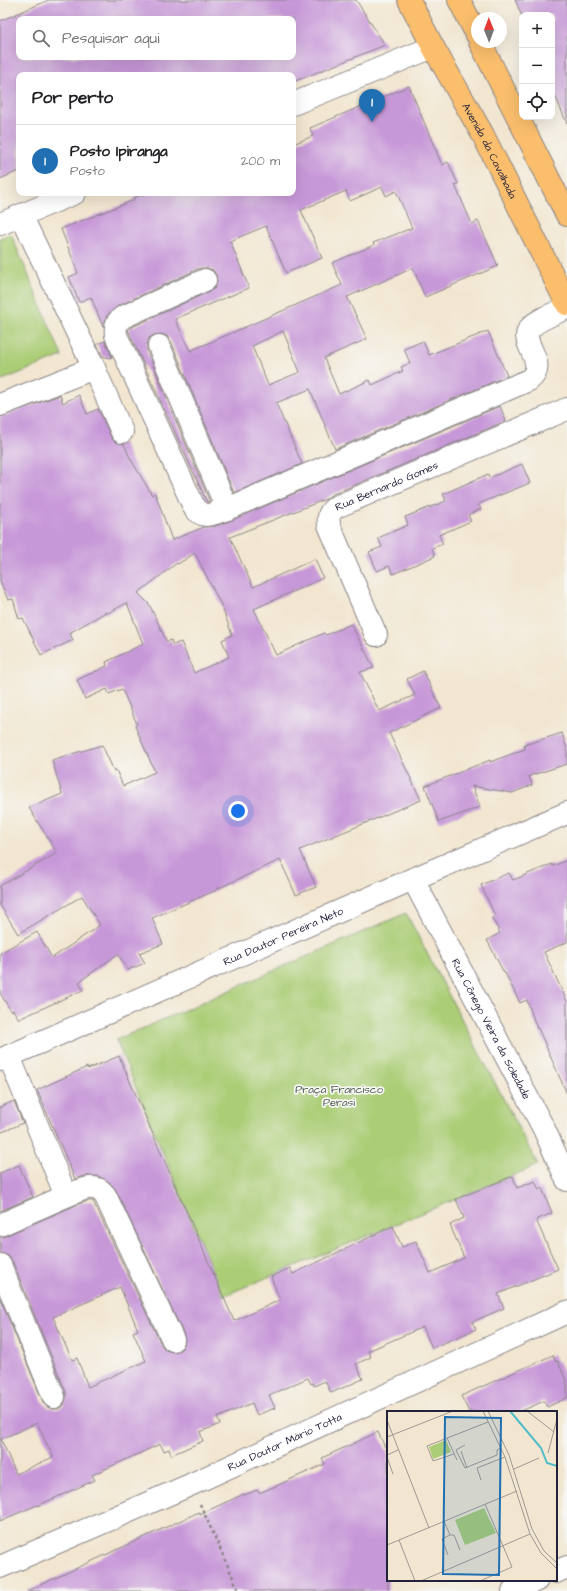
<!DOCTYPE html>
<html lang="pt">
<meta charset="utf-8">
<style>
:root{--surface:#fff;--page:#f6f6f6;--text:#202124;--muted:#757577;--line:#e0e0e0;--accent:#1f6fb2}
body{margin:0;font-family:"Architects Daughter",sans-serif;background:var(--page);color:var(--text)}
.controls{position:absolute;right:12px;top:12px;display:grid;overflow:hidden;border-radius:8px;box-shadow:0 4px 16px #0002}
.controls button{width:36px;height:36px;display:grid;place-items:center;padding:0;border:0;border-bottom:1px solid var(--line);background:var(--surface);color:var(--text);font:20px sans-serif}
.compass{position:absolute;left:471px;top:12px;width:36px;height:36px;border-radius:50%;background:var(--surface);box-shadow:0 4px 16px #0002;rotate:359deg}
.you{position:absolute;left:238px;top:811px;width:14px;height:14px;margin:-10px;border:3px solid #fff;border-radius:50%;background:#1a73e8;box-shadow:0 0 0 6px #1a73e833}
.badge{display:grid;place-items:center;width:26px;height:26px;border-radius:50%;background:var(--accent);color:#fff;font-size:13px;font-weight:700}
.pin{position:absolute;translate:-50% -33px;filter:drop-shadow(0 1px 2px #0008)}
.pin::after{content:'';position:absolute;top:21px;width:14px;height:12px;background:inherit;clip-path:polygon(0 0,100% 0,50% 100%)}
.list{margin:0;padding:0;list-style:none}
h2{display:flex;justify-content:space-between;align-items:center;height:52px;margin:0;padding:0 16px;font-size:17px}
h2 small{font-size:13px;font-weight:400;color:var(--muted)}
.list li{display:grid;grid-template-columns:26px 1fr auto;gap:12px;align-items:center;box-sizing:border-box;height:72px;padding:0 16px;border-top:1px solid var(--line)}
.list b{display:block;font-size:15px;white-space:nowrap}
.list p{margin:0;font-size:13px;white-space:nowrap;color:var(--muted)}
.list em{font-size:13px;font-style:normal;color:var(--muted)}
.icon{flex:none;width:22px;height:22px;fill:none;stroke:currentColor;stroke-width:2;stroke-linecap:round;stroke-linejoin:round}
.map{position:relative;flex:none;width:567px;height:1591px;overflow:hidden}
.search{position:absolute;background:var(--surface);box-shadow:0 4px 16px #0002;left:16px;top:16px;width:280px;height:44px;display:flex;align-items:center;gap:10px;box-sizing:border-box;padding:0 14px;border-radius:8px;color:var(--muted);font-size:15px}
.panel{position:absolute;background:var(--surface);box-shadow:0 4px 16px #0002;left:16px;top:72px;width:280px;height:124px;border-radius:8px}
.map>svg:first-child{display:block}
.green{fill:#abcd76;stroke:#667858}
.building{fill:#c798d8;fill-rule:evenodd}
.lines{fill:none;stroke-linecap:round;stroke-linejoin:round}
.minor-casing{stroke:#8a8486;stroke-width:24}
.major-casing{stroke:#8a8486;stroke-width:24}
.path{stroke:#8a8486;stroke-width:2.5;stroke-dasharray:3 3;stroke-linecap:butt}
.minor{stroke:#fff;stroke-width:22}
.major{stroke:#fabe6d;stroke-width:22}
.labels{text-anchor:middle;stroke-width:3.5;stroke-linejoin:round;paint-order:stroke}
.street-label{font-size:11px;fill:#22223b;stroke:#f6f6f2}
.park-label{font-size:11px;fill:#4b554d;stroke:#f6f6f2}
.inset-river{fill:none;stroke:#51bdcb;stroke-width:2}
.inset-road{fill:none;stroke:#9f9894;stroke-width:1}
.view{fill:#1f6fb2;fill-opacity:0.15;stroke:#1f6fb2;stroke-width:2}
.inset-edge{fill:none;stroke:#22223b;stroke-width:2}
</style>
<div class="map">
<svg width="567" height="1591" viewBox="0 0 567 1591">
<rect width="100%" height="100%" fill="#f6f6f2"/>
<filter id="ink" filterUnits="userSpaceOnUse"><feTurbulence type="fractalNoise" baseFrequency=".025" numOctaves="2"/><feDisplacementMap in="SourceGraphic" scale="8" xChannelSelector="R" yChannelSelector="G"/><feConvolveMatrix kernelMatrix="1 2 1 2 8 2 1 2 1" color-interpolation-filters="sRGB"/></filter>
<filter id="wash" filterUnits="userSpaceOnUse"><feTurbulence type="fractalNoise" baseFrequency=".012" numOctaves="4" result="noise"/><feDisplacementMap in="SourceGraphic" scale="16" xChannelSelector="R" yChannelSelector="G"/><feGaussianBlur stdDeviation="0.9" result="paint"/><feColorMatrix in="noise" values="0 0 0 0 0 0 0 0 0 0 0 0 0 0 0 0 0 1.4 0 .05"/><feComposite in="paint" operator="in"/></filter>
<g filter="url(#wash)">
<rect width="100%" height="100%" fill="#f2e6d0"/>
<g class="green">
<path d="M 11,234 L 62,356 L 0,381 L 0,238 Z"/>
<path d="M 406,913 L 538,1165 L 223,1296 L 116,1040 Z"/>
</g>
<g id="blocks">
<g class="building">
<path d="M 49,0 L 356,0 L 385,45 L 293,82 L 293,75 L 19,75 L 19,171 L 0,179 L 0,21 ZM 19,19 L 293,19 L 293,57 L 19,57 Z"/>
<path d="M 515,0 L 567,0 L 567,124 L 552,88 L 552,15 L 522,15 L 522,16 Z"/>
<path d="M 409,86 L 442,165 L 448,162 L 458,184 L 455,185 L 472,224 L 478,221 L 498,266 L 425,297 L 413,268 L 347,297 L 367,339 L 324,358 L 339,394 L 370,380 L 372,385 L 403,371 L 401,367 L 410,363 L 404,349 L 423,341 L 429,355 L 488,331 L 507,376 L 335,449 L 310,389 L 276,403 L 302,464 L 234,493 L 171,341 L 167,336 L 161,334 L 154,335 L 149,338 L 147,344 L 147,351 L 210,502 L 207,502 L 128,330 L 130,328 L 210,291 L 215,288 L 217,282 L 216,275 L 213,270 L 207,268 L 200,268 L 118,306 L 107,315 L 103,327 L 91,297 L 79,302 L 69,277 L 78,273 L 61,229 L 134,200 L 133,198 L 146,193 L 293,193 L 293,144 L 313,136 L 310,128 ZM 382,187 L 386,196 L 396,191 L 412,228 L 373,243 L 374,245 L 332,263 L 342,285 L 190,351 L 175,319 L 249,288 L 230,241 L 266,226 L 286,273 L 322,258 L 301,210 L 346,191 L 350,201 ZM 283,331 L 300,372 L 268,385 L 252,346 Z"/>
<path d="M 105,341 L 112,357 L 110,358 L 102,356 L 97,344 Z"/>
<path d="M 60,395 L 63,403 L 79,395 L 87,414 L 98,409 L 111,437 L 115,442 L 124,444 L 130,458 L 152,495 L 155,493 L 172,540 L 204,527 L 216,526 L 232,520 L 500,406 L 506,421 L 331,495 L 326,499 L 230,537 L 253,587 L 315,559 L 323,578 L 254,609 L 276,655 L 324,633 L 326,635 L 351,624 L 374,668 L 360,672 L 379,711 L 415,695 L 407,679 L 423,671 L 441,708 L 389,733 L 421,800 L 300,850 L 316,887 L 296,895 L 280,860 L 217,889 L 217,890 L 152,918 L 163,944 L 139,953 L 145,963 L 128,970 L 118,954 L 79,982 L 83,990 L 19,1019 L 13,1010 L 11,1011 L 0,993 L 0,953 L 37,932 L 52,958 L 100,925 L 82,896 L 18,934 L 0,905 L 0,886 L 57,853 L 29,808 L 62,794 L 52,760 L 102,745 L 114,771 L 116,770 L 123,786 L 155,772 L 135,726 L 137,724 L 122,689 L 109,694 L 107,689 L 85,699 L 77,680 L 107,666 L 106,662 L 143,644 L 127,603 L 106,614 L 106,612 L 71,632 L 72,633 L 70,634 L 73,640 L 41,655 L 23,618 L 19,619 L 13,599 L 8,600 L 0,581 L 0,417 ZM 195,553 L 222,607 L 232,635 L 222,640 L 229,657 L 194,673 L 181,642 L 173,645 L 171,640 L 167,642 L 149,604 L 138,593 L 177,563 L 178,564 Z"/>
<path d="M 522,464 L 530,483 L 478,504 L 481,509 L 468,515 L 471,521 L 439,535 L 443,544 L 432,548 L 435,556 L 393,574 L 389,566 L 377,571 L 369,552 L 382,547 L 378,538 L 408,525 L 405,517 L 446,501 L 443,494 L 488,474 L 489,478 Z"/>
<path d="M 562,733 L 567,749 L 567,764 L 529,776 L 532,785 L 512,793 L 472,786 L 480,807 L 439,822 L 425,786 L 490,760 L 490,762 L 525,749 L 524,745 Z"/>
<path d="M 567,860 L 567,942 L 544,952 L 567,1001 L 567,1094 L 538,1028 L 537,1029 L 527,1000 L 520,1003 L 505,973 L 504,973 L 487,940 L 500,933 L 492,918 L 495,916 L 481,885 L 509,873 L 513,880 L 552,864 L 553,866 Z"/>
<path d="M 119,1056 L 234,1321 L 280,1300 L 271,1277 L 290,1268 L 293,1274 L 393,1226 L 402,1247 L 416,1241 L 430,1273 L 464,1258 L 450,1225 L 464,1218 L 456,1199 L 513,1176 L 517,1188 L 535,1181 L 539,1190 L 542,1188 L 552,1213 L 536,1220 L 558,1269 L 498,1294 L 504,1308 L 472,1322 L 476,1329 L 432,1348 L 423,1327 L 368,1351 L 371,1357 L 356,1364 L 363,1379 L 331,1393 L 325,1381 L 314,1386 L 313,1383 L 311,1384 L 308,1378 L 269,1395 L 275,1408 L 257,1415 L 252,1403 L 217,1418 L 220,1424 L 200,1432 L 203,1441 L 171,1455 L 169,1449 L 164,1451 L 160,1444 L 92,1475 L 95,1480 L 37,1506 L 37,1505 L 0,1521 L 0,1298 L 43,1402 L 47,1407 L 53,1409 L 58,1409 L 64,1405 L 66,1398 L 66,1392 L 12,1260 L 7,1255 L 0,1253 L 0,1237 L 5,1236 L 81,1203 L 89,1201 L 93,1201 L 162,1346 L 166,1350 L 172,1352 L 178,1351 L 183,1347 L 185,1341 L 184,1335 L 116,1190 L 109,1182 L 98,1176 L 85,1176 L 75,1179 L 37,1090 L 87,1067 L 88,1069 ZM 120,1287 L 138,1330 L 133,1332 L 146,1361 L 88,1387 L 77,1358 L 72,1360 L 53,1317 ZM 37,1423 L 53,1457 L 16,1474 L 1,1439 Z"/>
<path d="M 14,1101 L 23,1123 L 0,1133 L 0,1107 Z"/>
<path d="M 19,1165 L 33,1197 L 0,1211 L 0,1173 Z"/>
<path d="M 553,1355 L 556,1362 L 558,1361 L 567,1383 L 567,1398 L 547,1407 L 544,1401 L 519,1412 L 469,1412 L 461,1396 Z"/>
<path d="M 378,1432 L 388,1454 L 388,1591 L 27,1591 L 199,1512 L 200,1514 L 244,1494 L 244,1495 L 257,1490 L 259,1493 L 278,1485 L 325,1464 L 322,1458 Z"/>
</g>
</g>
</g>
<g filter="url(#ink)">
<use href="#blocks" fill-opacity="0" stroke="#8a8486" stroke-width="1"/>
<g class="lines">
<defs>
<g id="minor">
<path d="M 293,104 L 433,47"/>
<path d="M 21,215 L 94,368 L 122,432"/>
<path d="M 0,224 L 75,193"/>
<path d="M 205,280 L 123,317 C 116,322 115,326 116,335 L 194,507 C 204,521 214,513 227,509 L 529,380 C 551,363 516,342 531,327 C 540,318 556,313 567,308"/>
<path d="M 159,346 L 227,509"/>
<path d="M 0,405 L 94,368"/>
<path id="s1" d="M 376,635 L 329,525 C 328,516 329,512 336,507 L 567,409"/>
<path id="s2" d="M 413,879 L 544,1129 L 567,1180"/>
<path id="s3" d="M 0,1060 L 413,879 L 567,813"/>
<path d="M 66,1196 C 80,1191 94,1181 105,1195 L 173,1340"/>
<path d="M 0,1225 L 66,1196 L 9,1056"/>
<path d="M 0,1265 L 54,1397"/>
<path id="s4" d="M 0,1567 L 190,1485 L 567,1312"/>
<path d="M 556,1572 L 567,1567"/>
<path d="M 513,1591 L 537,1580"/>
</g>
<g id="major">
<path id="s5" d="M 409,0 L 433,47 L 483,135 L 567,304"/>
<path d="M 459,0 L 477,35"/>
<path d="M 480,42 L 567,215"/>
</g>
</defs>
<use href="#minor" class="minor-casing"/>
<use href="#major" class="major-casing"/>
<path class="path" d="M 200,1504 L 239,1591"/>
<use href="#minor" class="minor"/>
<use href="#major" class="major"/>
</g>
</g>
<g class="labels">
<g class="street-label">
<text dy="4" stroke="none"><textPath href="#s5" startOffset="171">Avenida da Cavalhada</textPath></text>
<text dy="4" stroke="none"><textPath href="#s1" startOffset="195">Rua Bernardo Gomes</textPath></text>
<text dy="4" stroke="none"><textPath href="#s3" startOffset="309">Rua Doutor Pereira Neto</textPath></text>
<text dy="4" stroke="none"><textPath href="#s2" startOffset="169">Rua Cônego Vieira da Soledade</textPath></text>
<text dy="4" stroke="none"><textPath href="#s4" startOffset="311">Rua Doutor Mário Totta</textPath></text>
</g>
<g class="park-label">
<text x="339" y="1093">Praça Francisco<tspan x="339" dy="13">Perasi</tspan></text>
</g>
</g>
<g transform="translate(387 1411)">
<rect width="170" height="170" fill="#f2e6d0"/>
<path d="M 59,29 L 64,41 L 46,48 L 42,36 ZM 97,97 L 109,122 L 78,134 L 68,109 Z" fill="#abcd76"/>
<path class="inset-river" d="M 123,0 L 154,37 L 160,52 L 170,55"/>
<path class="inset-road" d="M 96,0 L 118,46 L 143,123 L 154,142 L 170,158M 101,0 L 122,44 L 145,118 L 157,140 L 170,152M 140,0 L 167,21M 0,9 L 42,117M 0,26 L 66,0M 60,27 L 70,49M 78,34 L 69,39 L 78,57 L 110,44 L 110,39 L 114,37M 74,40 L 80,57M 161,42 L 170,8M 67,43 L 46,50 L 40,35 L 101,11M 0,44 L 11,39M 0,46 L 6,63M 127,58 L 152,47M 94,69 L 90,57 L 118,46M 57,110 L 63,124 L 55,128 L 61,144M 63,124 L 67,124 L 73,139M 12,129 L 28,170M 0,134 L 130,80M 34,170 L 143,123M 93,170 L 125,156 L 98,93"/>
<path class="view" d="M 58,6 L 114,7 L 112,164 L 56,163 Z"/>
<rect width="170" height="170" class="inset-edge"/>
</g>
</svg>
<div class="controls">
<button>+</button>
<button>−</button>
<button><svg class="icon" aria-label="locate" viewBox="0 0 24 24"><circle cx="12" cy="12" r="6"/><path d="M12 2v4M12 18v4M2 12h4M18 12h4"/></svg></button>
</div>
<svg class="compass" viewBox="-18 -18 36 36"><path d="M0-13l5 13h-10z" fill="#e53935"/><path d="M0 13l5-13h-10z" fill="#757577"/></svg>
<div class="you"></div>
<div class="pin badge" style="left:372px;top:122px">1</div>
<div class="search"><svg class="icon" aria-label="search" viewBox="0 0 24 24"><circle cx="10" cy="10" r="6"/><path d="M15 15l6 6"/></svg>Pesquisar aqui</div>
<section class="panel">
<h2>Por perto<small></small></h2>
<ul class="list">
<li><span class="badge">1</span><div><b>Posto Ipiranga</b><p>Posto</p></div><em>200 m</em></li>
</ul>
</section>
</div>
